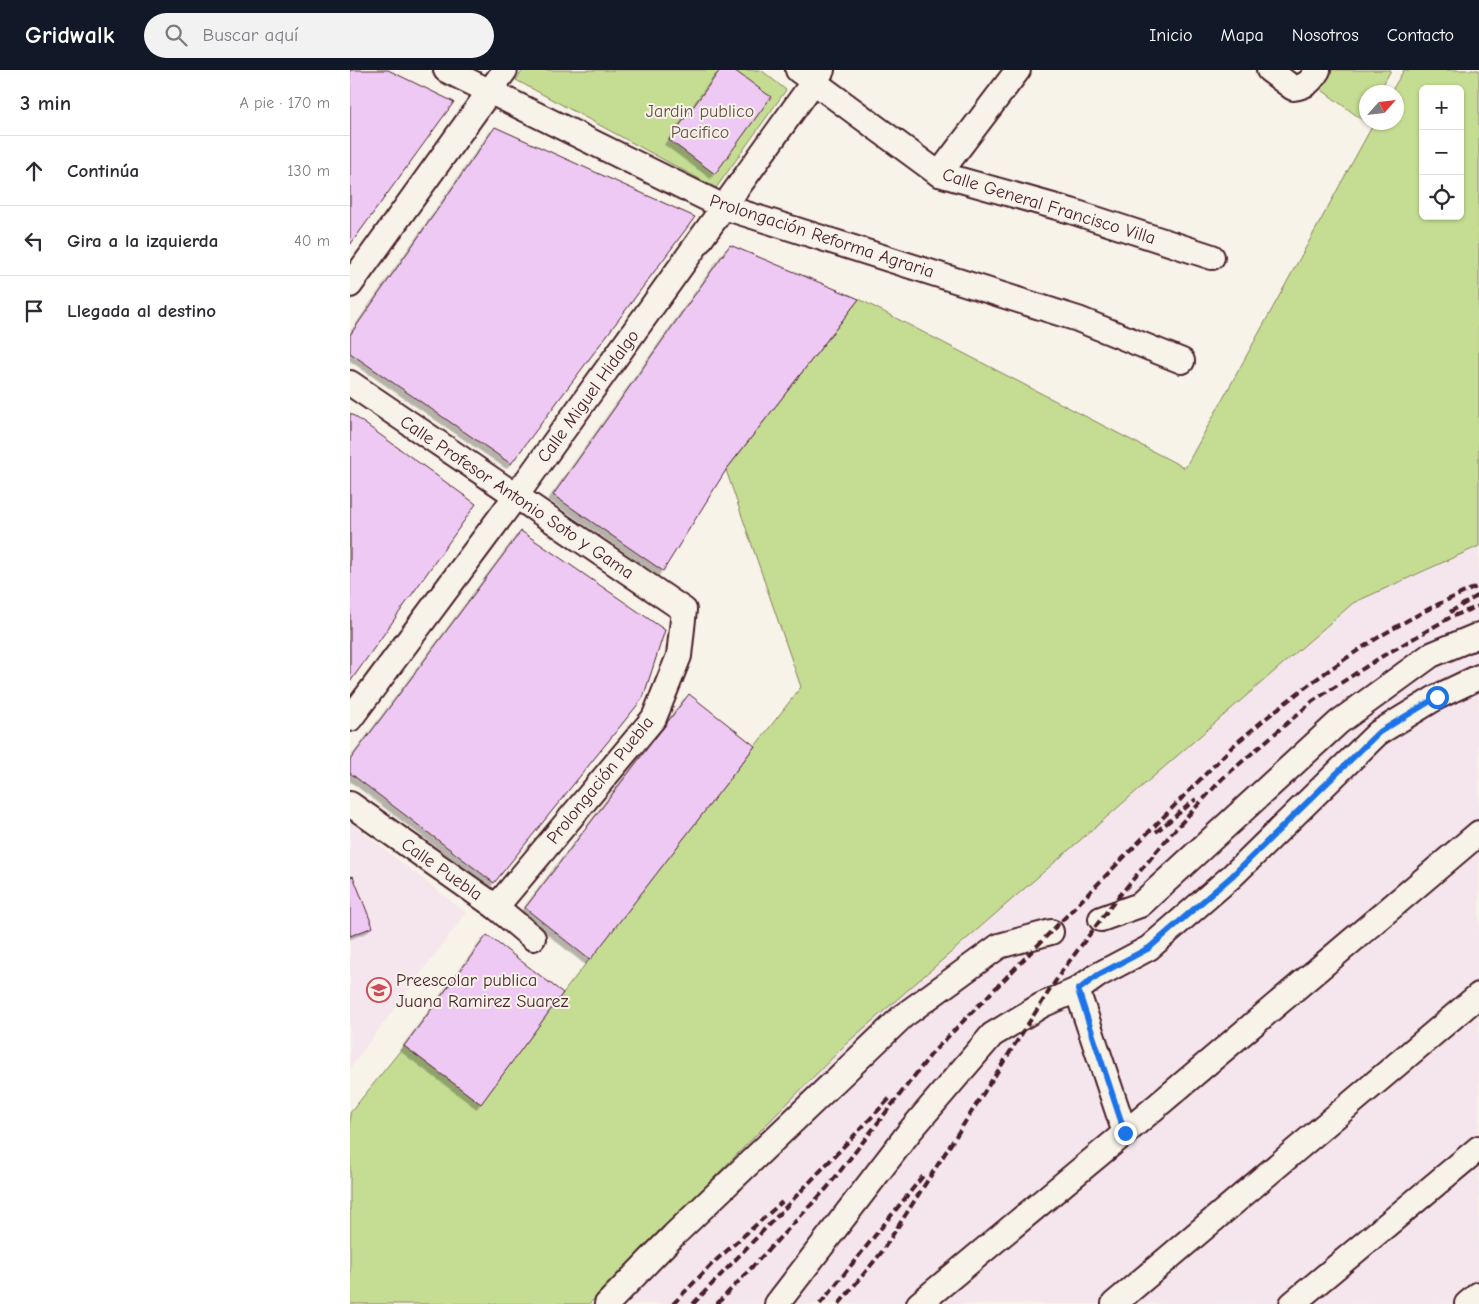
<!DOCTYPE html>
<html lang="es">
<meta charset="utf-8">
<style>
:root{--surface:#fff;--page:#f2f2f3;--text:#2b2b33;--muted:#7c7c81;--line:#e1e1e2;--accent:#111827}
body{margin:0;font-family:"Comic Neue",sans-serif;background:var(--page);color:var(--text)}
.controls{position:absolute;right:15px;top:15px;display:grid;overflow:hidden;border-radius:8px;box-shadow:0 1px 4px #0004}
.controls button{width:45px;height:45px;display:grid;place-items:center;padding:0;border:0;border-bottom:1px solid var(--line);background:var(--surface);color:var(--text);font:25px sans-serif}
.compass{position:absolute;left:1009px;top:15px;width:45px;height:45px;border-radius:50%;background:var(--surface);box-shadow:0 1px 4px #0004;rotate:63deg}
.stop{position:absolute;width:15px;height:15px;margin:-11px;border:4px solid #1a73e8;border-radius:50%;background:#fff}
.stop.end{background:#1a73e8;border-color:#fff;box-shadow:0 1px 5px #0008}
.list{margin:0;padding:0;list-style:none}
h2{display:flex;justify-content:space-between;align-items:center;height:65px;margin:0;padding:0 20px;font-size:21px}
h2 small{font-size:16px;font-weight:400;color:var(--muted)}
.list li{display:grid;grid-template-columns:32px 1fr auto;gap:15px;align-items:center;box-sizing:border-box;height:70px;padding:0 20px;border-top:1px solid var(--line)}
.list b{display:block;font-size:19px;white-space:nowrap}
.list em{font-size:16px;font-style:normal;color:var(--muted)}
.icon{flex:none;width:28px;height:28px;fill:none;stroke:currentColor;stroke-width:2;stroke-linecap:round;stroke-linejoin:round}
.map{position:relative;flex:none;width:1129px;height:1234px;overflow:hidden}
header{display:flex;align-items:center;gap:30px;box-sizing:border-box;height:70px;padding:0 25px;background:var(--accent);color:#fff}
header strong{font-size:24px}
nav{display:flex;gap:28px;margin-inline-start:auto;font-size:18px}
.search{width:350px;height:45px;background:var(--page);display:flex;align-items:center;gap:12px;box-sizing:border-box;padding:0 18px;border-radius:28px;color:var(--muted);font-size:19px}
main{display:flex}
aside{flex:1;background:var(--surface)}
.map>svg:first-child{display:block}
.built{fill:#f4e6ec}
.green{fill:#c5dd93;stroke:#887e5f;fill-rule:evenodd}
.building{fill:#edc9f4;stroke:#4a1f2b;filter:url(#shadow)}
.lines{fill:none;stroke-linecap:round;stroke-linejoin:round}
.minor-casing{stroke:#4a1f2b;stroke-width:28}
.minor{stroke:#f7f3e8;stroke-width:24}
.rail{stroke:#4a1f2b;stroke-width:4;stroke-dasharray:8 4;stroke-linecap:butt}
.route{stroke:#1a73e8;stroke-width:6}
.labels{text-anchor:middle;stroke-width:4;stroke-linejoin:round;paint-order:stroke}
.park-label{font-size:18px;fill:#694e45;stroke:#f7f3e8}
.street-label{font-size:18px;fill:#4a1f2b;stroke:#f7f3e8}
.poi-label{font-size:18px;fill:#4a1f2b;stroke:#f7f3e8;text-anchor:start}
</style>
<header>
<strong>Gridwalk</strong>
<div class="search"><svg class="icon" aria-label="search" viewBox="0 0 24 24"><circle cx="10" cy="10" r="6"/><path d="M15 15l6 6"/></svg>Buscar aquí</div>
<nav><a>Inicio</a><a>Mapa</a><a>Nosotros</a><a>Contacto</a></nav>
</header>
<main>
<aside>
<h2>3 min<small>A pie · 170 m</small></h2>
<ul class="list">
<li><svg class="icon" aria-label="ahead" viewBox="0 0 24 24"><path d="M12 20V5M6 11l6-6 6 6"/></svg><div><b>Continúa</b></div><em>130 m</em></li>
<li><svg class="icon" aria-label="left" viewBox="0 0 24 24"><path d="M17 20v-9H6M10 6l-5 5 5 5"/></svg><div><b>Gira a la izquierda</b></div><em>40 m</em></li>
<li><svg class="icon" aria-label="arrive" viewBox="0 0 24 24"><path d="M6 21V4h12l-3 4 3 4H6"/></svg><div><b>Llegada al destino</b></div></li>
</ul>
</aside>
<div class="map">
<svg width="1129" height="1234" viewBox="0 0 1129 1234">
<defs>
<filter id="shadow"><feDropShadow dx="-4.5" dy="4.5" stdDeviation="0" flood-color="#0004"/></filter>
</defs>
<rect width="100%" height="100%" fill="#f7f3e8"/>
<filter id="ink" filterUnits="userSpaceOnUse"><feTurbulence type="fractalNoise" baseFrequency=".02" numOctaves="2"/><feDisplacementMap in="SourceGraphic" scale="10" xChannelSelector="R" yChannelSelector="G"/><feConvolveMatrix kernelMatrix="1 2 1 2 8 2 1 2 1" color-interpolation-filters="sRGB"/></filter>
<g filter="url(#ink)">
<g class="built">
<path d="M 1129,476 L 1129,1234 L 233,1234 L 498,972 L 1003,533 Z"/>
<path d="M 0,752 L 116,843 L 0,998 Z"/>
</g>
<g class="green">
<path d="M 173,0 L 411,0 L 436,20 L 366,118 L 166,10 Z"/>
<path d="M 979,0 L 1041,0 L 1029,22 L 1016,22 L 1016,46 L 1014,51 L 969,18 Z"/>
<path d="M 1054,0 L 1129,0 L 1129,476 L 1003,533 L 498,972 L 239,1234 L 0,1234 L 0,1043 L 54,976 L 131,1033 L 213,923 L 451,617 L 376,400 L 509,229 L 835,398 L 1024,53 L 1046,52 L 1046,22 L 1041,22 ZM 1073,19 L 1110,19 L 1110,146 L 1073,146 Z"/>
</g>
<g class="building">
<path d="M 0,0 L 38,0 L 104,32 L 0,175 Z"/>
<path d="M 370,0 L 384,0 L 421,27 L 365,104 L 319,70 Z"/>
<path d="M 145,57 L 345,147 L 161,394 L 0,283 L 0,265 Z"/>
<path d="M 380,175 L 509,229 L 376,400 L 313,501 L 203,425 Z"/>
<path d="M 0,343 L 126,434 L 0,612 Z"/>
<path d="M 171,461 L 315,560 L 293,628 L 144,813 L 0,703 L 0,690 Z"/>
<path d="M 339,624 L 405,676 L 240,890 L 175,838 Z"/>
<path d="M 3,806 L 23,857 L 0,866 L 0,807 Z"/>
<path d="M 137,865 L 213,923 L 131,1034 L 54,976 Z"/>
</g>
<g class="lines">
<defs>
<g id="minor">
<path d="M 96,0 L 374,137 L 728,249 L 832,291"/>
<path d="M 448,0 L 589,104 L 721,141 L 862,187"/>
<path d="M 919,0 L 943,18 C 956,17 961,11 968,0"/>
<path d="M 589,104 L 668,0"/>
<path d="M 0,215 L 155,0"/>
<path d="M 0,313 L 334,540 L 329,586 L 304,648 L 146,837"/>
<path d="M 0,649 L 166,426 L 472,0"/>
<path d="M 0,734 L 146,837 L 183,868"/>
<path d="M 751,849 L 790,835 L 989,652 L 1081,585 L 1129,565"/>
<path d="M 727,920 L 775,1063"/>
<path d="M 257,1234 L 324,1165 L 553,946 L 649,876 L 701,862"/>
<path d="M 427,1234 L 560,1061 L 642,965 L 692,935 L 727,920 L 748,905 L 799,878 L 882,806 L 1028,663 L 1087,627 L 1129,607"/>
<path d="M 569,1234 L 775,1063 L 1129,763"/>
<path d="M 764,1234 L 1129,925"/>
<path d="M 942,1234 L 1129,1078"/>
<path d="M 1117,1234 L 1129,1224"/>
</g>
</defs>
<use href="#minor" class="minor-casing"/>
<use href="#minor" class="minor"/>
<g class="rail">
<path d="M 1100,542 L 1129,525"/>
<path d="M 806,762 L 846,729"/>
<path d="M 323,1234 L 364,1192 L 432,1132"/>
<path d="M 343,1234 L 540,1028"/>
<path d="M 367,1234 L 477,1118 L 583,982 L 883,676 C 957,612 1038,553 1129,516"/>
<path d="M 470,1234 L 573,1106"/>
<path d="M 489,1234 L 531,1183 L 712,901 L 764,832 L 822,763 L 873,708 L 963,631 L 1031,587 L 1101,547 L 1129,536"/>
</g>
</g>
</g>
<g class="lines" filter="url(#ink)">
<path class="route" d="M 775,1063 L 728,920 L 748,905 L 799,878 L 882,806 L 1028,663 L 1087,627"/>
</g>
<defs>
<symbol id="school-ring" viewBox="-11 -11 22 22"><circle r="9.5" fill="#f7f3e8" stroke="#d1495b" stroke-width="1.5"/><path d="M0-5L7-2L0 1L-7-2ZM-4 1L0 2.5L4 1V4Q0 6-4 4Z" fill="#d1495b"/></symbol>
</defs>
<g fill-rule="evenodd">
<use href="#school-ring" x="15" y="906" width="28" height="28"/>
</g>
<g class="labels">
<g class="park-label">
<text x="350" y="47">Jardin publico<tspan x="350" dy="21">Pacifico</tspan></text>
</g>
<g class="street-label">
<text transform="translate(699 136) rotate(17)" y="6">Calle General Francisco Villa</text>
<text transform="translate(472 166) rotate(18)" y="6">Prolongación Reforma Agraria</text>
<text transform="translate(238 326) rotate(-54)" y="6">Calle Miguel Hidalgo</text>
<text transform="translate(167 427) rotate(34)" y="6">Calle Profesor Antonio Soto y Gama</text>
<text transform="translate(250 710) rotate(-51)" y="6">Prolongación Puebla</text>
<text transform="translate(92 799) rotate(35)" y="6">Calle Puebla</text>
</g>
<g class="poi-label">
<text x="46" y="916">Preescolar publica<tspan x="46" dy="21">Juana Ramirez Suarez</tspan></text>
</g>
</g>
</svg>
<div class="controls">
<button>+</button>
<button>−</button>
<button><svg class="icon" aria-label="locate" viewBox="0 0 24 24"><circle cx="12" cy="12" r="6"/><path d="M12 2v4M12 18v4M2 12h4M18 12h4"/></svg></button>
</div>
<svg class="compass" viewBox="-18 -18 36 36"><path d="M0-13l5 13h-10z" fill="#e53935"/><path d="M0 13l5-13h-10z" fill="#7c7c81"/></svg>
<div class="stop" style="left:1087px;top:627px"></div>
<div class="stop end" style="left:775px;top:1063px"></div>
</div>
</main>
